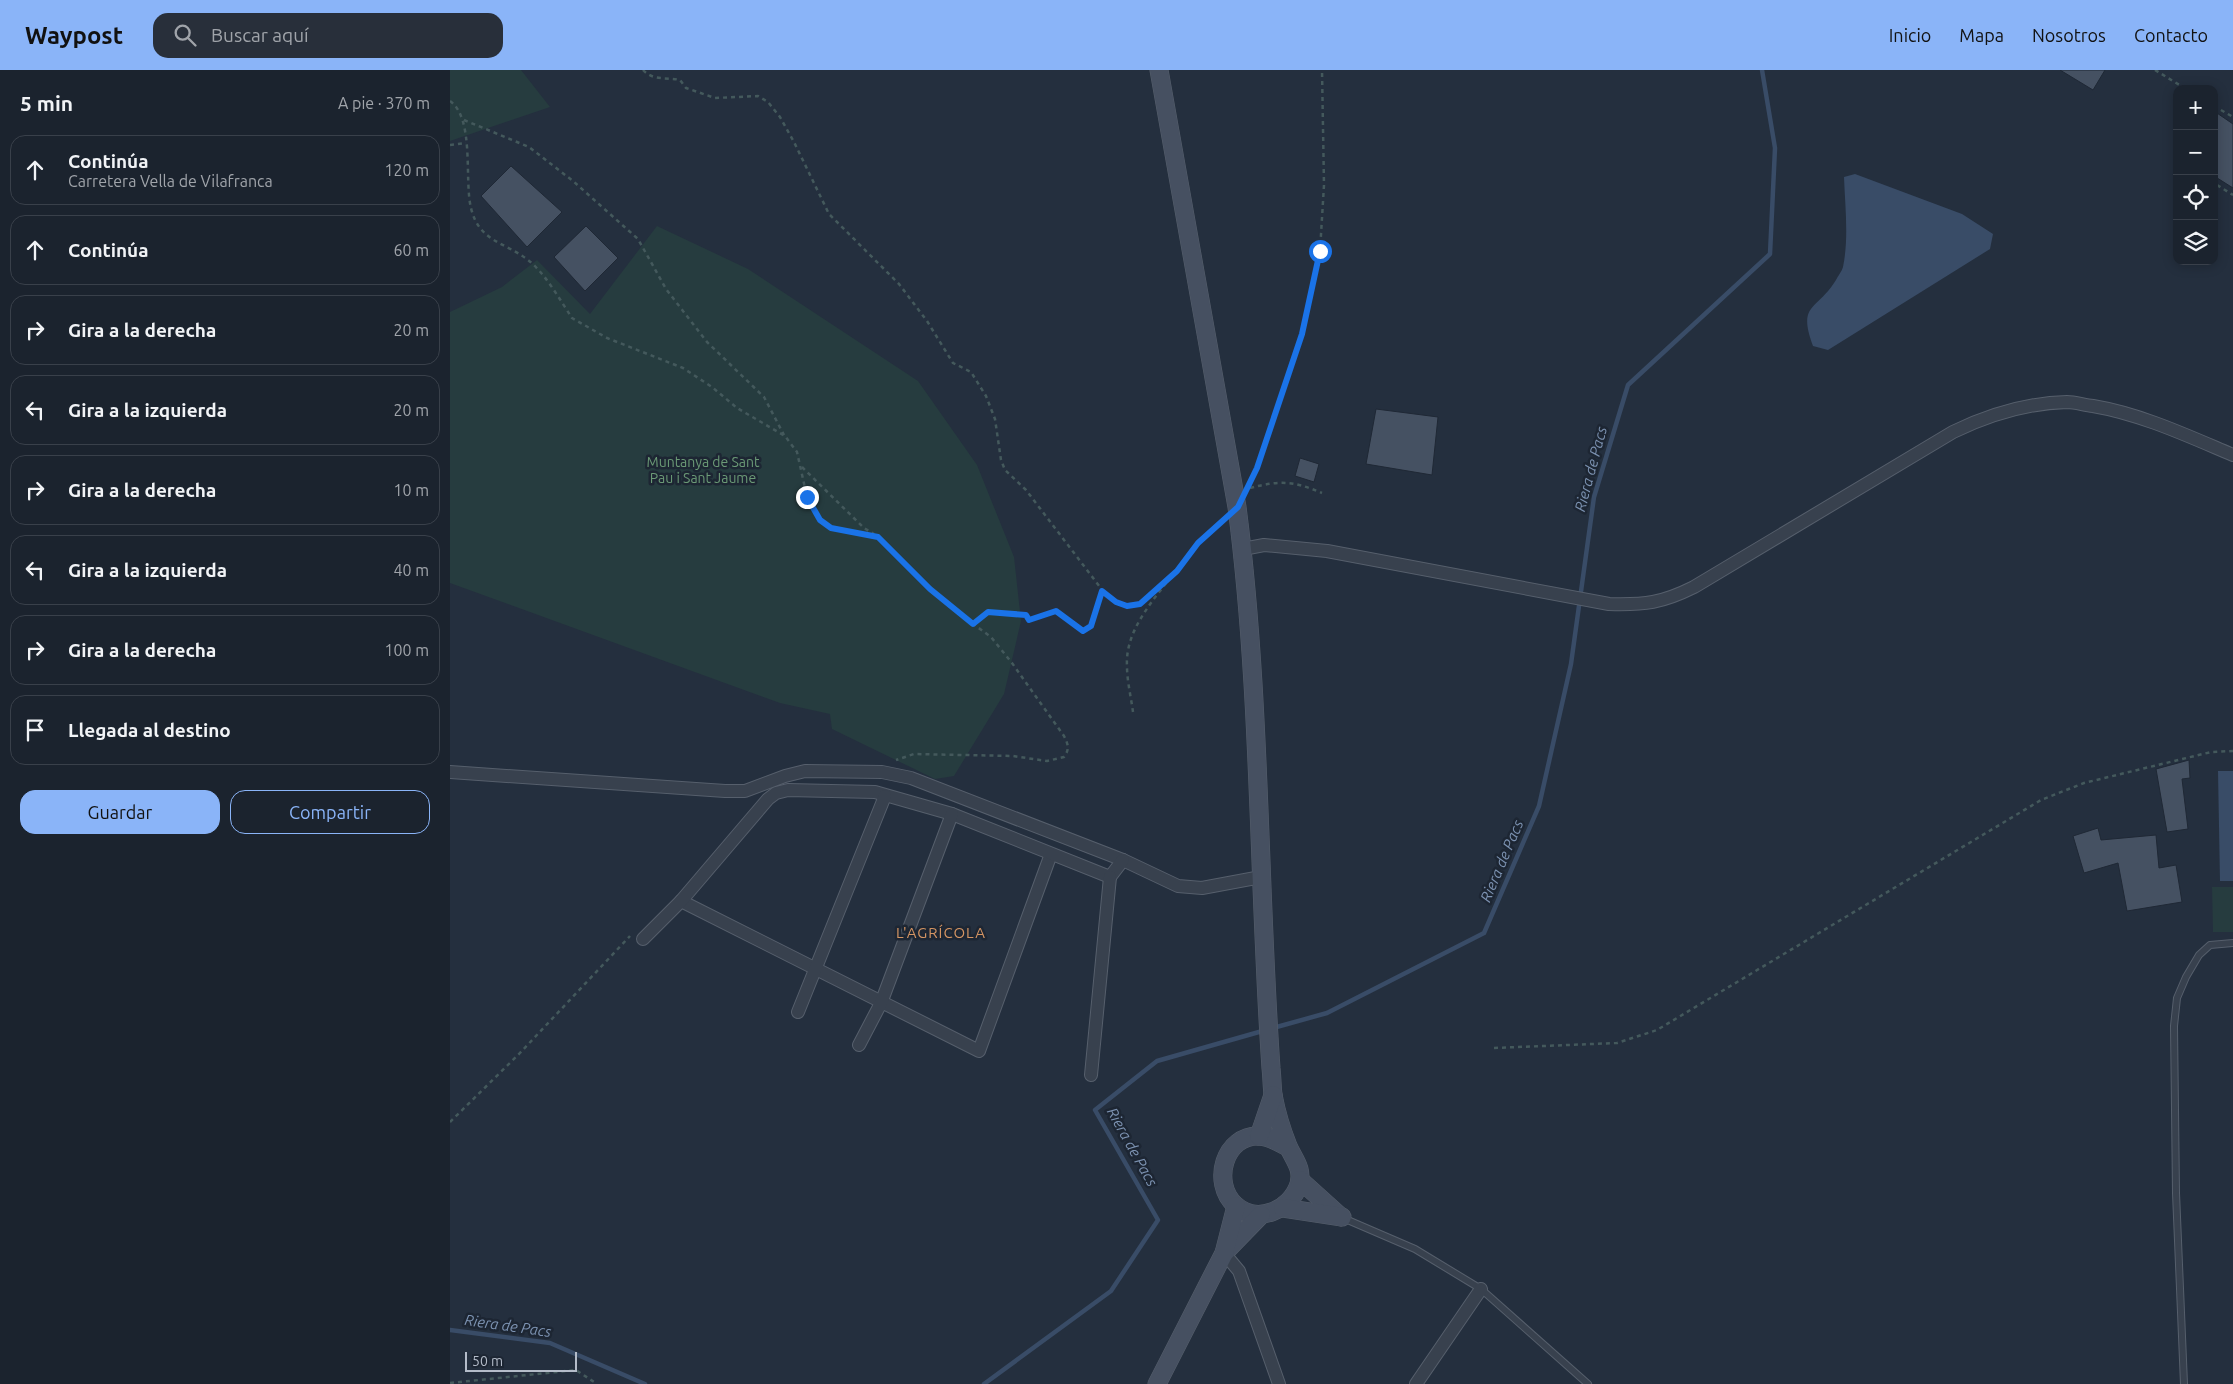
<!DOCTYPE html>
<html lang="es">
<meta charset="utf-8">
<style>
:root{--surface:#1b232e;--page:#282f3a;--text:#f1f3f6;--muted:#a0a4aa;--line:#39404a;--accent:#8ab4f8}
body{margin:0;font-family:Ubuntu,sans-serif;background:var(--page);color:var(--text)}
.controls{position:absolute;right:15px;top:15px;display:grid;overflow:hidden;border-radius:10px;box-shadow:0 2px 12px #0003}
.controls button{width:45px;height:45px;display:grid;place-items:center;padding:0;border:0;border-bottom:1px solid var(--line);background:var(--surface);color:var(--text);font:25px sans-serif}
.scale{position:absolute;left:15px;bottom:12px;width:112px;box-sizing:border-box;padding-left:5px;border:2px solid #b4bcc9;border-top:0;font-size:14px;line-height:18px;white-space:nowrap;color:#b4bcc9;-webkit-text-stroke:4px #1d2633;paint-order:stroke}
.stop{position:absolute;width:15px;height:15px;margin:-11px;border:4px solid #1a73e8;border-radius:50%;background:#fff}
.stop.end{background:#1a73e8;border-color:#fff;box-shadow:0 1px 5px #0008}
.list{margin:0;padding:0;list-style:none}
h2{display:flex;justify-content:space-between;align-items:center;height:65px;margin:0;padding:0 20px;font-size:21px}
h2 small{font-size:16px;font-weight:400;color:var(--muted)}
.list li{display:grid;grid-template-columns:32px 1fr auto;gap:15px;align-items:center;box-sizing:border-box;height:70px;margin:0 10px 10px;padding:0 10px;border:1px solid var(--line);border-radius:15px}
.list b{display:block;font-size:19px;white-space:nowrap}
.list p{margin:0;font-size:16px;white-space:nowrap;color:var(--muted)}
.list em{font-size:16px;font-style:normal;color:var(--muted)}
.actions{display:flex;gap:10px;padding:15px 20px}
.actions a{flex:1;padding:11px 0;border:1px solid var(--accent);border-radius:15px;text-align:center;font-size:18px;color:var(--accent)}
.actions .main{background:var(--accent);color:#111}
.icon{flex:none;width:28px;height:28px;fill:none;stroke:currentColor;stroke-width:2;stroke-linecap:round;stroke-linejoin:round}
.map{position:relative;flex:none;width:1783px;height:1314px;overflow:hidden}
header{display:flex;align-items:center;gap:30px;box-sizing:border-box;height:70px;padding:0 25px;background:var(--accent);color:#111}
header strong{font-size:24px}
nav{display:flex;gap:28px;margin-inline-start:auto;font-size:18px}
.search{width:350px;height:45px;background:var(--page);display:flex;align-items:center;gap:12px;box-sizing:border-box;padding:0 18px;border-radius:15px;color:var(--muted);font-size:19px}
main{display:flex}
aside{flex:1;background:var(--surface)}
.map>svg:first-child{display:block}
.green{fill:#263c3f}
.water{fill:#394c67}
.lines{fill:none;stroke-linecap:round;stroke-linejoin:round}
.stream{stroke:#394c67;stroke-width:4.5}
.building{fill:#455162;stroke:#1f2835}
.lane-casing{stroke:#565f6c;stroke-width:8}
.street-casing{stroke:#565f6c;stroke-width:14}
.secondary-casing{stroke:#565f6c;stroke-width:19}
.path{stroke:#44595c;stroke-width:2.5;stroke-dasharray:4 4;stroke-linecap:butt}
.lane{stroke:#38414e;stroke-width:6}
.street{stroke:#38414e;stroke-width:12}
.secondary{stroke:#465061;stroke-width:18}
.route{stroke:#1a73e8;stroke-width:6}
.labels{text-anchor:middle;stroke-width:5;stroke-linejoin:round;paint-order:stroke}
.park-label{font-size:14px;fill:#6b9a76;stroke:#1d2633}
.water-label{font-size:15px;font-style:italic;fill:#7c92b1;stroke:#1d2633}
.neighbourhood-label{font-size:15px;letter-spacing:1px;fill:#d59563;stroke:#1d2633}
</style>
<header>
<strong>Waypost</strong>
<div class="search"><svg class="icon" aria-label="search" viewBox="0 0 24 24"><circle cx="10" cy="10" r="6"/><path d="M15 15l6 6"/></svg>Buscar aquí</div>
<nav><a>Inicio</a><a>Mapa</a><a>Nosotros</a><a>Contacto</a></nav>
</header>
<main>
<aside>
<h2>5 min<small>A pie · 370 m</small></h2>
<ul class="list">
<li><svg class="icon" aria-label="ahead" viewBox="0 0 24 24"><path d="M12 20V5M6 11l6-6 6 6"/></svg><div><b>Continúa</b><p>Carretera Vella de Vilafranca</p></div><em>120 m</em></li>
<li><svg class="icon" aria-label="ahead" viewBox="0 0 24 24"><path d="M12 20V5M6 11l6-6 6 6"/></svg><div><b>Continúa</b></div><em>60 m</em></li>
<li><svg class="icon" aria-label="right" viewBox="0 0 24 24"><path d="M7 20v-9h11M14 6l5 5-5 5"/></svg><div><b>Gira a la derecha</b></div><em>20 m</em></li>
<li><svg class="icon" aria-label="left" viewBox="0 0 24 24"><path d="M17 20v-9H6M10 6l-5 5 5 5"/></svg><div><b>Gira a la izquierda</b></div><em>20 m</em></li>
<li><svg class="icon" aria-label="right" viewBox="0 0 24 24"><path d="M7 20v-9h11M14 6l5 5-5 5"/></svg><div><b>Gira a la derecha</b></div><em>10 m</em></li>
<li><svg class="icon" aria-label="left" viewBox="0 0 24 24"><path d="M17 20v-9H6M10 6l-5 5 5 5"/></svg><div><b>Gira a la izquierda</b></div><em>40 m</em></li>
<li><svg class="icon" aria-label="right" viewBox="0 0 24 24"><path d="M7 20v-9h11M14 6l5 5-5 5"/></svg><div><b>Gira a la derecha</b></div><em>100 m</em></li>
<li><svg class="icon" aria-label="arrive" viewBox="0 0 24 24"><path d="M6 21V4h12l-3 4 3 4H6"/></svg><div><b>Llegada al destino</b></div></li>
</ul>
<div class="actions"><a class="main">Guardar</a><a>Compartir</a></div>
</aside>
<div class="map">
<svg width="1783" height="1314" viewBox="0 0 1783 1314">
<rect width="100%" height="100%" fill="#242f3e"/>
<g class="green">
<path d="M 0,0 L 71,0 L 100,37 L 0,71 Z"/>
<path d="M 207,156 L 298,199 L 468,311 L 527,395 L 564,487 L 571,551 L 554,624 L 504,706 L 485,709 L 382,659 L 380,644 L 330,633 L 0,513 L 0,242 L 52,217 L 87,190 L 140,244 Z"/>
<path d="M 1762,817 L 1783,817 L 1783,862 L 1763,862 Z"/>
</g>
<g class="water">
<path d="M 1405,104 L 1512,144 L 1543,164 L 1540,179 L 1378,280 L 1363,276 C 1347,233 1367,241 1386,210 C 1388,206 1392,201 1393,197 C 1399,168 1395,136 1394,107 Z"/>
<path d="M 1768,701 L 1783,701 L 1783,811 L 1770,811 Z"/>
</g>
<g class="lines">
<g class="stream">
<path d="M 823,958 L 877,943 L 1034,863 L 1089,736 L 1121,594 L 1144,427 L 1178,315 L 1320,184 L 1325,78 L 1312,0"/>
<path d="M 0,1260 L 100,1273 L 195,1314"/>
<path d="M 534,1314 L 661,1221 L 708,1150 L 645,1040 L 707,991 L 816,960"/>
</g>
</g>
<g class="building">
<path d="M 1610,0 L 1655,0 L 1643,20 Z"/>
<path d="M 1764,41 L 1783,54 L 1783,118 L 1764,106 Z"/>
<path d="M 61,96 L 112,142 L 77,177 L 31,126 Z"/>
<path d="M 136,156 L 168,188 L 135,221 L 104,187 Z"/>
<path d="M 926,339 L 988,347 L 982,405 L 916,394 Z"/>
<path d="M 850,388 L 869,394 L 864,412 L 845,406 Z"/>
<path d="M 1739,690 L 1740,708 L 1732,709 L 1738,759 L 1717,762 L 1706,699 Z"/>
<path d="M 1648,758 L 1651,770 L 1706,765 L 1709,798 L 1726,795 L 1732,832 L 1677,841 L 1668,793 L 1634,803 L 1623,766 Z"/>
</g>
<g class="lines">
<defs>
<g id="lane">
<path d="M 893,1148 L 965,1179 L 1031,1219 L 1138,1314"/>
<path d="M 1734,1314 L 1726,1123 L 1724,956 L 1727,928 L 1736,907 L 1749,885 L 1760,875 L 1783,873"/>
</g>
<g id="street">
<path d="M 793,479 L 814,475 L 877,481 L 1159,534 C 1195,535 1212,533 1244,517 L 1503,362 C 1540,344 1576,333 1617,332 C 1625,332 1634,335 1643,336 C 1691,344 1738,366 1783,385"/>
<path d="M 0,702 L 275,721 L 295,721 L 335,706 L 355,701 L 432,702 L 461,708 L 673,790 L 728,816 L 752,818 L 811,807"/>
<path d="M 231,831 L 529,981 L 601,784"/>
<path d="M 193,869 L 231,831 L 318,729 L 326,723 L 338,720 L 425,722 L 502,744 L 660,807 L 673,790"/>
<path d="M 348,942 L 435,726"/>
<path d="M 409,975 L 431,933 L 502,744"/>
<path d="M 641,1005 L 660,807"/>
<path d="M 774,1183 L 789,1201 L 829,1314"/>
<path d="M 966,1314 L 1031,1219"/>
</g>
<g id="secondary">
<path d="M 709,0 L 787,437 C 811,623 808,811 821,998 C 822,1007 822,1016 823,1025 C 826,1041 832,1061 838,1076 C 844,1090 853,1098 849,1114 C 841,1140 807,1155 785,1135 C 761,1113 774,1064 810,1066 C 821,1067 830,1073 839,1078"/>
<path d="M 809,1066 L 823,1025"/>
<path d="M 850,1110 L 891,1147"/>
<path d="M 833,1138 L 892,1147"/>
<path d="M 774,1183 L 811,1145"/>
<path d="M 707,1314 L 774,1183 L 786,1136"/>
</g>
</defs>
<use href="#lane" class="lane-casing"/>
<use href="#street" class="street-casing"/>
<use href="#secondary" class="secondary-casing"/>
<g class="path">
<path d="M 193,0 C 203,11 217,7 230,10 L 236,18 L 265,28 L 308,26 L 318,32 L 330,47 L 344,72 L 379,144 L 449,214 L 477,251 L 503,293 L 521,302 L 536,326 L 545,349 L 551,390 L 555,400 L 576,420 L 653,521 L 665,532 L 677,536 L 691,534 L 727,501 L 748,473"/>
<path d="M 1705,0 L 1736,19"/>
<path d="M 0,31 C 25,49 14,110 21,138 C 29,172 55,172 78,190 C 95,203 110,230 122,248 L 157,268 L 233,298 L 262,317 L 287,338 L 335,366 L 347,382 L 357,427 L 363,440 L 370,450 L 381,458 L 428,467 L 500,537 L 541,567 L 562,593 L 614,666 C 618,674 620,679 614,687 L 597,691 L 563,686 L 464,684 L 446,690"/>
<path d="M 1764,36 L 1783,47"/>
<path d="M 14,50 L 79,77 L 123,111 L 188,169 L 216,219 L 257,272 L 314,327 L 334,365"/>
<path d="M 0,75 L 16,73"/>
<path d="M 1767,115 L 1783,125"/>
<path d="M 352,397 L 414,458 L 424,464"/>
<path d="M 800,412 L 807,397 L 852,264 L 870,181 L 874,115 L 872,0"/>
<path d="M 800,418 C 831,410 843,411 872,423"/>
<path d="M 747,474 L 772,451"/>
<path d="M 523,554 L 538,542 L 576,545 L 579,551 L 606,541 L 633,561 L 641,556 L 653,521"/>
<path d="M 683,642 C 681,627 677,611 677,596 C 675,562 701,533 720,508"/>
<path d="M 1044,978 L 1167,973 L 1207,960 L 1591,730 L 1634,713 L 1761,682 L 1783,681"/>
<path d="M 0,1052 L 69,984 L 180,866"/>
<path d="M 0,1313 L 126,1300 L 147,1314"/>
</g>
<use href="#lane" class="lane"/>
<use href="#street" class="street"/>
<use href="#secondary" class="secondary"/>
</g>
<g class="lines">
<path class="route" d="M 357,427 L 370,450 L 381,458 L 428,467 L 480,519 L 523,554 L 538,542 L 576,545 L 579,550 L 606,541 L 633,561 L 641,556 L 652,521 L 666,532 L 677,536 L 690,534 L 727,501 L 748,473 L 788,437 L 807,398 L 852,264 L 870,181"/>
</g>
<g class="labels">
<g class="park-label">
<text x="253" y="397">Muntanya de Sant<tspan x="253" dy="16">Pau i Sant Jaume</tspan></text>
</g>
<g class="water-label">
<text transform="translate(1141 399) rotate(-75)" y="5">Riera de Pacs</text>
<text transform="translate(1052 791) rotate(-67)" y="5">Riera de Pacs</text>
<text transform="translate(682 1077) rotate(61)" y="5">Riera de Pacs</text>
<text transform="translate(58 1256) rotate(8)" y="5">Riera de Pacs</text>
</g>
<g class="neighbourhood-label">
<text x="491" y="868">L'AGRÍCOLA</text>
</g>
</g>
</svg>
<div class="controls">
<button>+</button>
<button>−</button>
<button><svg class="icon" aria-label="locate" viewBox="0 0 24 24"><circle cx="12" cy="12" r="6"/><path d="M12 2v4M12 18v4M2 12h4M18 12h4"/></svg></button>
<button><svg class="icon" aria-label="layers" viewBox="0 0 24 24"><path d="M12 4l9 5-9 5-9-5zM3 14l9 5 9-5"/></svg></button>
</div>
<div class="scale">50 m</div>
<div class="stop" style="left:870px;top:181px"></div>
<div class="stop end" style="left:357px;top:427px"></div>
</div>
</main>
